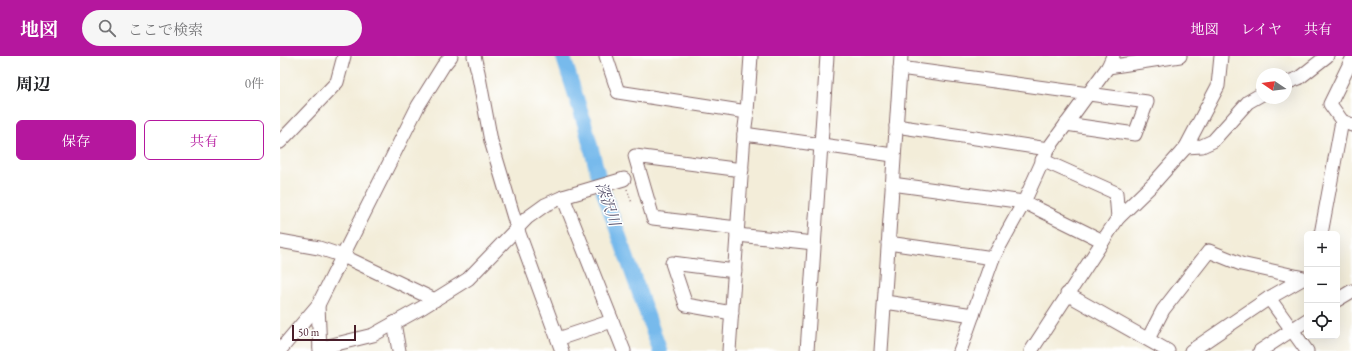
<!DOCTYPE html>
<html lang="ja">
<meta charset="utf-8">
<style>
:root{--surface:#fff;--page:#f6f6f6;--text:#202124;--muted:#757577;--line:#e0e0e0;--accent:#b5179e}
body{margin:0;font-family:"EB Garamond","Noto Serif JP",serif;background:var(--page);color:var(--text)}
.controls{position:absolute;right:12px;bottom:12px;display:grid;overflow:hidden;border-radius:6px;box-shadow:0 4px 16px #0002}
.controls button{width:36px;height:36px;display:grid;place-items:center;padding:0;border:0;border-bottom:1px solid var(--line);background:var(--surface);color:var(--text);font:20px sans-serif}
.compass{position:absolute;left:976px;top:12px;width:36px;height:36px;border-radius:50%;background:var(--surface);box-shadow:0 4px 16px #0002;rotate:283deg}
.scale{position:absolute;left:12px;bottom:10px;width:64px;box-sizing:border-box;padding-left:4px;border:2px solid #4a1f2b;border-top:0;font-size:11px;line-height:14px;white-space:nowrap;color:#4a1f2b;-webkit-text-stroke:3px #fff;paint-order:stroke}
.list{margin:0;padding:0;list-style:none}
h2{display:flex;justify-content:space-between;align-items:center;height:52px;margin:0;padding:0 16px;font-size:17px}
h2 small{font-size:13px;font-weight:400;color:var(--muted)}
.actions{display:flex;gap:8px;padding:12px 16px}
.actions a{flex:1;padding:9px 0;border:1px solid var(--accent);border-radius:6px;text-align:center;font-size:14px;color:var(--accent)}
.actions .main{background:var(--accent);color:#fff}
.icon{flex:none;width:22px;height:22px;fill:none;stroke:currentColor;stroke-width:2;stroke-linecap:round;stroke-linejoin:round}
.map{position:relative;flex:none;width:1072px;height:295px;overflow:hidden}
header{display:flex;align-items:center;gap:24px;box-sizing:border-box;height:56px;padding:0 20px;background:var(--accent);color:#fff}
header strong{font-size:19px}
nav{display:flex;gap:22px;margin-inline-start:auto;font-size:14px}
.search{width:280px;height:36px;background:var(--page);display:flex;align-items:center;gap:10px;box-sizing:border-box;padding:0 14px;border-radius:22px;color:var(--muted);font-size:15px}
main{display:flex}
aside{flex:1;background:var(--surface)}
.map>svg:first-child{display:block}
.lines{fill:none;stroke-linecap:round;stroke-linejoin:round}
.river{stroke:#77baec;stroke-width:15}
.minor-casing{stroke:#856768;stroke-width:15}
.path{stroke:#856768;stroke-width:1.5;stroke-dasharray:1 3;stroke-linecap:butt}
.minor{stroke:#fff;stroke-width:13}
.labels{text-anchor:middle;stroke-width:3;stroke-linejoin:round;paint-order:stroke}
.water-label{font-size:15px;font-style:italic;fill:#5a556f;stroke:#fff}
</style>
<header>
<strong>地図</strong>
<div class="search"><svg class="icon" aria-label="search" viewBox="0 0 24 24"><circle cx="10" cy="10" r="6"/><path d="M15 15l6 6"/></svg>ここで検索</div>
<nav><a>地図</a><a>レイヤ</a><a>共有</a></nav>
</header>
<main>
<aside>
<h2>周辺<small>0件</small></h2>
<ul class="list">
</ul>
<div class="actions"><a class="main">保存</a><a>共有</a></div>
</aside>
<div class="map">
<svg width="1072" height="295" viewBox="0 0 1072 295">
<rect width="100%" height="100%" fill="#fff"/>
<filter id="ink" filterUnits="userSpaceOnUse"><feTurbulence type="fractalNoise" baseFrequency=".025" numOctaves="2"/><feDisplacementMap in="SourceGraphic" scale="8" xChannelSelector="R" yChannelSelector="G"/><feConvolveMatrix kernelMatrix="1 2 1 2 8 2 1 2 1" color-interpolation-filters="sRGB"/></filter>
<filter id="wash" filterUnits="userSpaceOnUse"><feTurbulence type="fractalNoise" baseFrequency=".012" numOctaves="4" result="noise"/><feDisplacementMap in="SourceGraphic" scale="16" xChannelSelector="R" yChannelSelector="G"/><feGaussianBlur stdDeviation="0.9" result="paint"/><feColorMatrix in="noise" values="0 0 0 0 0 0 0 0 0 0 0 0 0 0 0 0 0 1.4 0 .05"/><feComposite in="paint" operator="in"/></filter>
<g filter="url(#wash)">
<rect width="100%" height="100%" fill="#f3edd9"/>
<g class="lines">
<path class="river" d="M 283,0 L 305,69 L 320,126 L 380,295"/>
</g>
</g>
<g filter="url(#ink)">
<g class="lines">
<defs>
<g id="minor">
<path d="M 194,0 L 198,16 L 211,85 L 237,172 L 282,295"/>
<path d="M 326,0 L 338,36 L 467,56"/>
<path d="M 1072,3 L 1050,48 L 1062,65 L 1072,69"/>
<path d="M 828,11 L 900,0"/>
<path d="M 620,12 L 867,46 L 855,78 L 786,68"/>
<path d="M 1006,27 L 1019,22 L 1047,0"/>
<path d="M 616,70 L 768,93"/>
<path d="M 464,78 L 613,99"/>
<path d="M 0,86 L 57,26 L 64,0"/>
<path d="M 906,91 L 922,90 L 933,85 L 968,46 L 982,38"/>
<path d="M 762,104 L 836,137 L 838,162"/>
<path d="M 612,128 L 744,146 L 823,185"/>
<path d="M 283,141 L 344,295"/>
<path d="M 457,172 L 373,162 L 355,100 L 462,114"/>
<path d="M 1041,178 L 1062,65"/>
<path d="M 457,179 L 534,187"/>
<path d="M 0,185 L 39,192 L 63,200 L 155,244"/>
<path d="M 608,187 L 713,202"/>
<path d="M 787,238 L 888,295"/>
<path d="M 1057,244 L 1072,235"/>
<path d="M 605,246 L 693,259"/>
<path d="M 38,249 L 40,295"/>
<path d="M 452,257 L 406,249 L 392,207 L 455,215"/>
<path d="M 114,267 L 119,295"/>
<path d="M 278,283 L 332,265"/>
<path d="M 868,283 L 883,254 L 929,195 L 961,208 L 1024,222 L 989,242"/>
<path d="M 40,292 L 93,279 L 143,251 L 188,223 L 247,162 L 265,149 L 283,141 L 344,123"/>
<path d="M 0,294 L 38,249 L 138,50 L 163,10 L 171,0"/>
<path d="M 449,295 L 464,78 L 467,56 L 471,0"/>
<path d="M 527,295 L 547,0"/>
<path d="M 601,295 L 621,0"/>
<path d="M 680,295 L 713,202 L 744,146 L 768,93 L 828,11 L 833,0"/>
<path d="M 751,295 L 838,162 L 873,128 L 906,91 L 938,30 L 941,0"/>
<path d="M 911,295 L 989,242 L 1027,295"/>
<path d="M 980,295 L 1027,264"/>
</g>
</defs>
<use href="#minor" class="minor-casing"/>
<path class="path" d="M 347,133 L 352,147"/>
<use href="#minor" class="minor"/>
</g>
</g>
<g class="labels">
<g class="water-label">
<text transform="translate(328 148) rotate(71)" y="5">深沢川</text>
</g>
</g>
</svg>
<div class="controls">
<button>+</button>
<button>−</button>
<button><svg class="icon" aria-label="locate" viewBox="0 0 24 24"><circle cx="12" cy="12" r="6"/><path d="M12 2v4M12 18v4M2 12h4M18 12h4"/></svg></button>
</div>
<svg class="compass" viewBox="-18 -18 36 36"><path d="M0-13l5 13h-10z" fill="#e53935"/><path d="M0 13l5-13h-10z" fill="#757577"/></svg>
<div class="scale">50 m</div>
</div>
</main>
